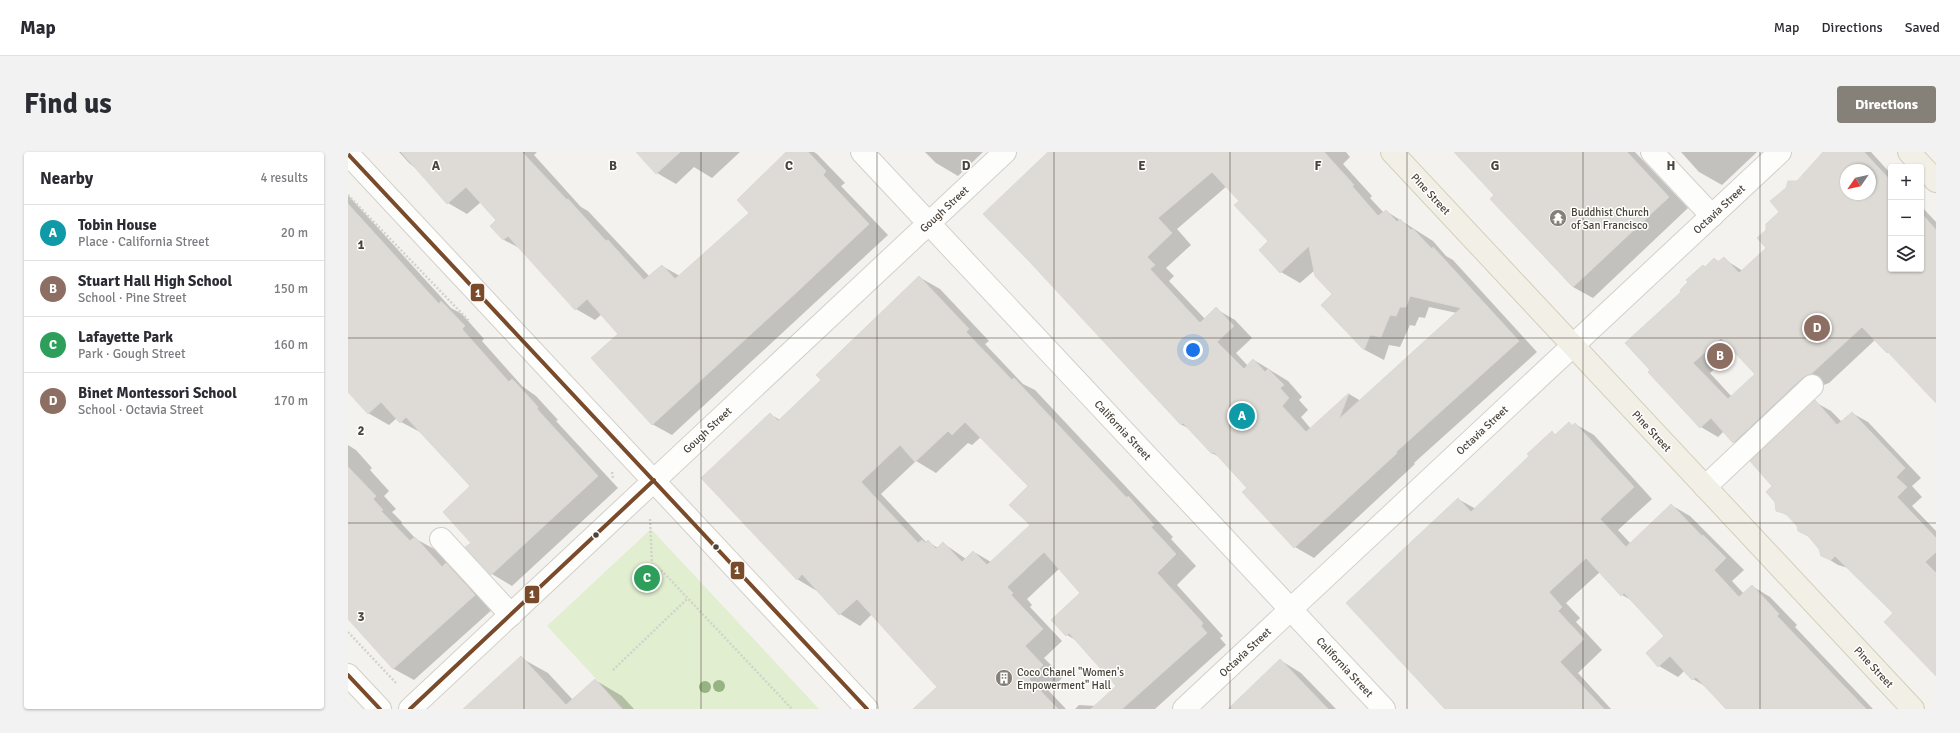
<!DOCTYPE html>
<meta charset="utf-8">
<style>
:root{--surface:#fff;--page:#f2f2f3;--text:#2b2b33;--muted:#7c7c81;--line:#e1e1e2;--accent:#868178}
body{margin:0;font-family:Signika,sans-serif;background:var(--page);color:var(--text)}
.controls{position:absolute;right:12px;top:12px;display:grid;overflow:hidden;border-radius:4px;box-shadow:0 1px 3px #0004}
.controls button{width:36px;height:36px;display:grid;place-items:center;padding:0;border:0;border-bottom:1px solid var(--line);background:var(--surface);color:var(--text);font:20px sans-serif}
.compass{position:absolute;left:1492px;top:12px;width:36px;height:36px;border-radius:50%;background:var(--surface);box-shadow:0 1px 3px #0004;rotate:236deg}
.you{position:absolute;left:845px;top:198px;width:14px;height:14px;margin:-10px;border:3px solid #fff;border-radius:50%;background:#1a73e8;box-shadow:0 0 0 6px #1a73e833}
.badge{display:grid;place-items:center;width:26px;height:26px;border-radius:50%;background:var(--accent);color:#fff;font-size:13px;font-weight:700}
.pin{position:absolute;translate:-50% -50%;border:2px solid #fff;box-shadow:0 1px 4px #0006}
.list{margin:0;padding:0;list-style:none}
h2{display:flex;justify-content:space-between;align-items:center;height:52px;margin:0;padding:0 16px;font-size:17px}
h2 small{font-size:13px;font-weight:400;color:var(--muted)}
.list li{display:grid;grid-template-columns:26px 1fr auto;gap:12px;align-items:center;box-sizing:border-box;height:56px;padding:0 16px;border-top:1px solid var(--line)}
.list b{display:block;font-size:15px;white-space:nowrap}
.list p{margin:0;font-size:13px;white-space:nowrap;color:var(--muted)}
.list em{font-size:13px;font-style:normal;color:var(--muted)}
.icon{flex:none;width:22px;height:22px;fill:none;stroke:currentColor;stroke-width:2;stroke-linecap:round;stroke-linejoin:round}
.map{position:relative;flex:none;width:1588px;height:557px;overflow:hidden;border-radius:4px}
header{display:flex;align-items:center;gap:24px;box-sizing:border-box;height:56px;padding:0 20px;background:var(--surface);border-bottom:1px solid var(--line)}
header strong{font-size:19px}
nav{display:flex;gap:22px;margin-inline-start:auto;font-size:14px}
.intro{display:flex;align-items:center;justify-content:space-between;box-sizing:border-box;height:96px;padding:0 24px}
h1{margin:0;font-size:28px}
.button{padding:10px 18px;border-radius:4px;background:var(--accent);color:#fff;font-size:14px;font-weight:700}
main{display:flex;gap:24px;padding:0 24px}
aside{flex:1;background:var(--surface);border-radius:4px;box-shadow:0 1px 3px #0004}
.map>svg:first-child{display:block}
.green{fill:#e1eecf}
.shadow{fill:#0003;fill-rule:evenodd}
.building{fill:#dedbd6;stroke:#dcd9d4;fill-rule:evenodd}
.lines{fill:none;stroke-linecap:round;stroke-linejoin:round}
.minor-casing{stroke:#d2d0cb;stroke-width:24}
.major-casing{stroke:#d6cebb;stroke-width:24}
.path{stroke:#d3d2cc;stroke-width:2.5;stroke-dasharray:2 2;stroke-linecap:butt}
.minor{stroke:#fdfdfc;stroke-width:22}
.major{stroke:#f2efe6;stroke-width:22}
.bus-1-casing{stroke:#fff;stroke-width:7}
.bus-1{stroke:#7a4b2a;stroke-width:4}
.tree{fill:#96b382}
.grid{fill:none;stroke:#4b4439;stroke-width:1;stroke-opacity:0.55}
.bus-dot{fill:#4b4439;stroke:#fff;stroke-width:1.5}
.labels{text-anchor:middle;stroke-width:3;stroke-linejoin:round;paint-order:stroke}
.street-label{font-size:11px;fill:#4b4439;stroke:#fff}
.poi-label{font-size:11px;fill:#4b4439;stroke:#fff;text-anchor:start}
.grid-label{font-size:13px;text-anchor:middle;font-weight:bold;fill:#4b4439;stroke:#fff;stroke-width:3;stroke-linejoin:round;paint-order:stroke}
.line-badge{stroke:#fff;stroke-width:1.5}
.badge-label{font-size:11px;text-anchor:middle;font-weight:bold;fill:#fff}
</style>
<header>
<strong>Map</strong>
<nav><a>Map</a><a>Directions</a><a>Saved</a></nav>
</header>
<div class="intro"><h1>Find us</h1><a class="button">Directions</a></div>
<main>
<aside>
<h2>Nearby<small>4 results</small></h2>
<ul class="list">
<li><span class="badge" style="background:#0f9aa8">A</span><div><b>Tobin House</b><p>Place · California Street</p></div><em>20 m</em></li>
<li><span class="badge" style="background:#8d6e63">B</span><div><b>Stuart Hall High School</b><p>School · Pine Street</p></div><em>150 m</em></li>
<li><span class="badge" style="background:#2e9e5b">C</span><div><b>Lafayette Park</b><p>Park · Gough Street</p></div><em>160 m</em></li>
<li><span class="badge" style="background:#8d6e63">D</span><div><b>Binet Montessori School</b><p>School · Octavia Street</p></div><em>170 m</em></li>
</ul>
</aside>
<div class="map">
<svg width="1588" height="557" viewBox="0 0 1588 557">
<rect width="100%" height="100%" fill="#f4f2ee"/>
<path class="green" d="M 303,377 L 471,557 L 276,557 L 199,474 Z"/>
<g class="shadow">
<path d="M 51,0 L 189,0 L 186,3 L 233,55 L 240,59 L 302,125 L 314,114 L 332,124 L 403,61 L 440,0 L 466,0 L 469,2 L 497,31 L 493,34 L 540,83 L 324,283 L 304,272 L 272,182 L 254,162 L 247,168 L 228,157 L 175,98 L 156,88 L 143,74 L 149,68 L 133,50 L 119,62 L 100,51 L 68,16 L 62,12 Z"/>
<path d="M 289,0 L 392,0 L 364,26 L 346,15 L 328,32 L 309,21 Z"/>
<path d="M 577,0 L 635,0 L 610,24 L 588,11 Z"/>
<path d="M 701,0 L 998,0 L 1002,5 L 995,12 L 1024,44 L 1022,46 L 1036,61 L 1038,59 L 1085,89 L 1098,104 L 1105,108 L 1189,200 L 1066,311 L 1067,312 L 966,406 L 947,395 L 896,340 L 900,336 L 873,306 L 864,301 L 842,277 L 834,273 L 681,107 ZM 879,34 L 892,49 L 921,89 L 912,98 L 933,120 L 952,131 L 967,118 L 986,142 L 974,153 L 1017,198 L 1036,208 L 1041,193 L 1052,195 L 1062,173 L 1067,174 L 1071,165 L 1077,166 L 1081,155 L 1109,161 L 1013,249 L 1001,242 L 963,277 L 953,265 L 960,258 L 951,248 L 954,245 L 940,229 L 906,208 L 900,214 L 888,201 L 904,186 L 887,168 L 868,157 L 857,167 L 821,129 L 826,124 L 818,116 L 843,93 L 829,77 Z"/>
<path d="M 1106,0 L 1287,0 L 1340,56 L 1245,146 L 1225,135 L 1143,47 L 1147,43 Z"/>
<path d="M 1333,0 L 1409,0 L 1374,33 L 1351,20 Z"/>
<path d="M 1477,0 L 1523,0 L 1543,22 L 1543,117 L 1573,117 L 1573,54 L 1588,70 L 1588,249 L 1545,204 L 1527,188 L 1481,231 L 1473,234 L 1403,300 L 1386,290 L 1376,279 L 1370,285 L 1353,275 L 1334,140 L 1355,114 L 1358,115 L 1367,107 L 1372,110 L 1376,107 L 1395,119 L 1420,96 L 1419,78 L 1433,60 L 1449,30 ZM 1498,18 L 1522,18 L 1522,42 L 1498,42 ZM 1387,199 L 1409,222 L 1384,245 L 1362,221 Z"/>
<path d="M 0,43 L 103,156 L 114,162 L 136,187 L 134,189 L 174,234 L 188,244 L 210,268 L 208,269 L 270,336 L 164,434 L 144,422 L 119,395 L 124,391 L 124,334 L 74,281 L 53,270 L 49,266 L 41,273 L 20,261 L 0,239 Z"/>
<path d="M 571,125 L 592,137 L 641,189 L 637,192 L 675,232 L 687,238 L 825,385 L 823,387 L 848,414 L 829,433 L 875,484 L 872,486 L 878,493 L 807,557 L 727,557 L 731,553 L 748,554 L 770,534 L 731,490 L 719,483 L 705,468 L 733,441 L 712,416 L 679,447 L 684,453 L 682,455 L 714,489 L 696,506 L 715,525 L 701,539 L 718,557 L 578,557 L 590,535 L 524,462 L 512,474 L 492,462 L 469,439 L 449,427 L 422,262 L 432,268 L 474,228 ZM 634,284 L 682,334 L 683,373 L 643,410 L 626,400 L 618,407 L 595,391 L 590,396 L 580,390 L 579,391 L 533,342 L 568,309 L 588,321 L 620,291 L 624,293 Z"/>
<path d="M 1467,250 L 1483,259 L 1494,270 L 1504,261 L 1520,270 L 1573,326 L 1564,334 L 1574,345 L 1564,354 L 1588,379 L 1588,521 L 1546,461 L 1500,416 L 1490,413 L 1474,403 L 1472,396 L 1444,366 L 1429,358 L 1425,334 Z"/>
<path d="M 1221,271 L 1225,274 L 1227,272 L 1246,283 L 1304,347 L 1270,378 L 1283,392 L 1323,353 L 1342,364 L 1396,418 L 1384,429 L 1396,442 L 1404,434 L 1422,445 L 1449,473 L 1447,475 L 1525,557 L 1378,557 L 1360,536 L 1345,527 L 1337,518 L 1330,525 L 1311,514 L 1299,501 L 1317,484 L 1285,449 L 1274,443 L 1252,420 L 1218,451 L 1232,466 L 1228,470 L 1254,498 L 1230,521 L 1263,557 L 1099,557 L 1110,347 L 1128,357 L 1182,304 L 1204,281 L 1208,283 Z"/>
<path d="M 0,293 L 8,298 L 24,316 L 22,318 L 41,339 L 36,344 L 48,357 L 44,360 L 54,370 L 53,371 L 68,387 L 88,398 L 103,415 L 119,424 L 147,455 L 66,528 L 46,517 L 0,466 Z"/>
<path d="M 173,506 L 200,521 L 225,548 L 247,528 L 274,544 L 286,557 L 117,557 Z"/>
<path d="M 932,508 L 953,521 L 988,557 L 881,557 Z"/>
</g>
<g class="building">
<path d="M 53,0 L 174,0 L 219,48 L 220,47 L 258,89 L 260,88 L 296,128 L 314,113 L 327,127 L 401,61 L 389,48 L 438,0 L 460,0 L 478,19 L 475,23 L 521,72 L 450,139 L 304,273 L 243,206 L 270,182 L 239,147 L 227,158 L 160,84 L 155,88 L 142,74 L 148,68 L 118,35 L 99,52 Z"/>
<path d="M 288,0 L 332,0 L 308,22 Z"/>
<path d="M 700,0 L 976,0 L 1006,33 L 1004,34 L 1030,64 L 1038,58 L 1049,70 L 1052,67 L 1063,78 L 1065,77 L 1084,97 L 1085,95 L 1171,189 L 1048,300 L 1049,301 L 946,396 L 894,340 L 899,336 L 866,300 L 864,302 L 835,271 L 833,273 L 680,108 L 635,62 ZM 864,20 L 891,49 L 886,53 L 920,89 L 911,98 L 932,121 L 961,94 L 967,124 L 984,142 L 973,153 L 1016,198 L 1022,183 L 1033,185 L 1042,163 L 1048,164 L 1052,155 L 1058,155 L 1062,144 L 1113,156 L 991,267 L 1001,241 L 958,280 L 934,254 L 941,246 L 932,236 L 936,233 L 920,217 L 917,220 L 905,207 L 896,217 L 869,190 L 886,174 L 868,155 L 852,171 L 802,117 L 807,113 L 799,105 L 824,81 L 810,66 Z"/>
<path d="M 1106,0 L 1279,0 L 1321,45 L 1225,135 L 1142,47 L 1146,43 Z"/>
<path d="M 1475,0 L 1516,0 L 1543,29 L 1543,117 L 1573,117 L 1573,61 L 1588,78 L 1588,251 L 1540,200 L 1539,201 L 1514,175 L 1463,222 L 1455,225 L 1385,291 L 1363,266 L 1352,276 L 1300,220 L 1302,218 L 1277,191 L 1333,140 L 1332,138 L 1340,130 L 1338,128 L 1355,113 L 1357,115 L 1366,106 L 1370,110 L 1376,105 L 1391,121 L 1418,96 L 1409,86 L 1418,78 L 1418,72 L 1431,60 L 1422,49 L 1438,36 L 1440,29 L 1449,29 ZM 1498,18 L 1522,18 L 1522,42 L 1498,42 ZM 1373,186 L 1407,222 L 1380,247 L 1345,211 Z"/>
<path d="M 0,52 L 91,152 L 93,149 L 117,174 L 114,177 L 161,230 L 164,227 L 168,231 L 190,255 L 189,257 L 250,324 L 143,423 L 117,395 L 123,391 L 95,360 L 122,334 L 58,265 L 52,271 L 33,250 L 20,262 L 0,240 Z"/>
<path d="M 571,124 L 621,177 L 618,180 L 664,228 L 666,226 L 758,324 L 779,346 L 780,344 L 806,373 L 803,375 L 828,402 L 809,421 L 855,471 L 853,474 L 859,481 L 774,557 L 743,557 L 768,534 L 721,481 L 718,484 L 703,468 L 732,441 L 696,400 L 659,435 L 665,441 L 663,443 L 695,477 L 677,494 L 695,513 L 681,527 L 710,557 L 565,557 L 589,535 L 509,447 L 491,463 L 454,422 L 449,428 L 353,326 L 422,261 L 430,269 L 473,228 L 468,223 ZM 617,270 L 680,334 L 661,353 L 682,373 L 639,413 L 625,399 L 614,410 L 595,390 L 588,397 L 580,388 L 577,391 L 574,388 L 570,391 L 513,330 L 552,293 L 567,310 L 600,279 L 604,283 Z"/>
<path d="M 1467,248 L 1489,273 L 1504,260 L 1557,316 L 1548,325 L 1559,335 L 1549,345 L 1588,386 L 1588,400 L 1577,410 L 1588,421 L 1588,524 L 1536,470 L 1545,461 L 1487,404 L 1483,408 L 1473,404 L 1471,397 L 1460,384 L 1450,379 L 1449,374 L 1438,362 L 1428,359 L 1427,350 L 1418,340 L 1424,334 L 1402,309 Z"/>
<path d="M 1221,270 L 1224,274 L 1227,271 L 1286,335 L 1252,367 L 1278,395 L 1323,352 L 1354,384 L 1355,383 L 1378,406 L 1366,418 L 1391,445 L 1404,433 L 1431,462 L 1429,464 L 1518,557 L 1378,557 L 1348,525 L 1344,528 L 1322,504 L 1310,515 L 1298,501 L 1316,484 L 1276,441 L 1273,444 L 1238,406 L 1201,440 L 1214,455 L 1210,459 L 1236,487 L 1212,510 L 1256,557 L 1097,557 L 998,451 L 1110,346 L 1123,360 L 1181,304 L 1179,302 L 1204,279 L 1207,283 Z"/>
<path d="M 0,315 L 28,344 L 25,347 L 35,358 L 33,359 L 62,389 L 67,385 L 94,415 L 98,411 L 127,443 L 45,517 L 0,467 Z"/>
<path d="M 173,504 L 218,553 L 247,527 L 274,557 L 115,557 Z"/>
<path d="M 932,507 L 980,557 L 880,557 Z"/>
</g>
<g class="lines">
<defs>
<g id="minor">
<path d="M 514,0 L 1036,557"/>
<path d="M 1304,0 L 1364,64"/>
<path d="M 0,2 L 519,557"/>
<path d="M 1357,335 L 1464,234"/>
<path d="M 93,387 L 163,463"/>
<path d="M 0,523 L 32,557"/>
<path d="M 62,557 L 657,0"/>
<path d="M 836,557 L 1432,0"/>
</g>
<g id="major">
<path d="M 1044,0 L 1565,557"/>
<path d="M 1561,0 L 1588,29"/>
</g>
</defs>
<use href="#minor" class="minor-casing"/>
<use href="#major" class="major-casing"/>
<g class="path">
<path d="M 0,43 L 122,170"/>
<path d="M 264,320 L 265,327"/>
<path d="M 302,367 L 304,412 L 316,421 L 444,557"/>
<path d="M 0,480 L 48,531"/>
<path d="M 265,518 L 340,446"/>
</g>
<use href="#minor" class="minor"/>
<use href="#major" class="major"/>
<defs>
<g id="bus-1">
<path d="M 0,2 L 519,557"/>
<path d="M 0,523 L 32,557"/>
<path d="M 62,557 L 306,328"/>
</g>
</defs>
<use href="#bus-1" class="bus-1-casing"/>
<use href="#bus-1" class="bus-1"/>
</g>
<g class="tree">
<circle cx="371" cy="534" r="6"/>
<circle cx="357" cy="535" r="6"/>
</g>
<path class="grid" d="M 176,0 L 176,557M 353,0 L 353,557M 529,0 L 529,557M 706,0 L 706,557M 882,0 L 882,557M 1059,0 L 1059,557M 1235,0 L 1235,557M 1412,0 L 1412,557M 0,186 L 1588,186M 0,371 L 1588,371"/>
<defs>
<symbol id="temple-disc" viewBox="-11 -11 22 22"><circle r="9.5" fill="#868178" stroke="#fff"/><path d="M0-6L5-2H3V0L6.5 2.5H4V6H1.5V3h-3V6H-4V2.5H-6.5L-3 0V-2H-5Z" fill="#fff"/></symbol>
<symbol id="building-disc" viewBox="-11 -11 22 22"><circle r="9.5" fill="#868178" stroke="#fff"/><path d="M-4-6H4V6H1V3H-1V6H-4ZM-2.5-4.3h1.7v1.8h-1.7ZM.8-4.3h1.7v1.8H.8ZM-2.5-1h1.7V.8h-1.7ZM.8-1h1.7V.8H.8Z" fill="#fff"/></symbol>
</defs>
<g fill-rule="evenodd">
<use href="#temple-disc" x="1200" y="56" width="20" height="20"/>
<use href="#building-disc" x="646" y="516" width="20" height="20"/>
</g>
<g class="bus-dot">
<circle cx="248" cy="383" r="3.5"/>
<circle cx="368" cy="395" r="3.5"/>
</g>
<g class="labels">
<g class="street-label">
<text transform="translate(1083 42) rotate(47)" y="4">Pine Street</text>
<text transform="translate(596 57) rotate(-43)" y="4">Gough Street</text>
<text transform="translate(1371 57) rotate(-43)" y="4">Octavia Street</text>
<text transform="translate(359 278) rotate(-43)" y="4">Gough Street</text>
<text transform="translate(775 278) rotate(47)" y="4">California Street</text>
<text transform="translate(1134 278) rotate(-43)" y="4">Octavia Street</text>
<text transform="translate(1304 279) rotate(47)" y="4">Pine Street</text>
<text transform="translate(897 500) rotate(-43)" y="4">Octavia Street</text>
<text transform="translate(997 515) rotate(47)" y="4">California Street</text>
<text transform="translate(1526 515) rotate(47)" y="4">Pine Street</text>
</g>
<g class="poi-label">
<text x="1223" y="64">Buddhist Church<tspan x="1223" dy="13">of San Francisco</tspan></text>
<text x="669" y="524">Coco Chanel "Women's<tspan x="669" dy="13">Empowerment" Hall</tspan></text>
</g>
</g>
<g class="grid-label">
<text x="88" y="18">A</text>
<text x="265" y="18">B</text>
<text x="441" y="18">C</text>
<text x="618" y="18">D</text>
<text x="794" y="18">E</text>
<text x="970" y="18">F</text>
<text x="1147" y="18">G</text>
<text x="1323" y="18">H</text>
<text x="13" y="97">1</text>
<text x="13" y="283">2</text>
<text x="13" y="469">3</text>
</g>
<g class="line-badge">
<rect x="122" y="131" width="15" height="19" rx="4" fill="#7a4b2a"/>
<rect x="382" y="409" width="15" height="19" rx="4" fill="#7a4b2a"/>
<rect x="176" y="433" width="16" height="19" rx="4" fill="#7a4b2a"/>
</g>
<g class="badge-label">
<text x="130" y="145">1</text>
<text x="389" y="422">1</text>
<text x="184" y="446">1</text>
</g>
</svg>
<div class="controls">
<button>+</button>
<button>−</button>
<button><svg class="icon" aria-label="layers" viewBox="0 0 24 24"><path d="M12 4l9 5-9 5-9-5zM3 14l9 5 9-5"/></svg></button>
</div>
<svg class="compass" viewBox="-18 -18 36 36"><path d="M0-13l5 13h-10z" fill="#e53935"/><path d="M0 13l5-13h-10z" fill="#7c7c81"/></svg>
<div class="you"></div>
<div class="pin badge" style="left:894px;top:264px;background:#0f9aa8">A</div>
<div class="pin badge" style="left:1372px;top:204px;background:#8d6e63">B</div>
<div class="pin badge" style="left:299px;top:426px;background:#2e9e5b">C</div>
<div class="pin badge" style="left:1469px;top:176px;background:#8d6e63">D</div>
</div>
</main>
